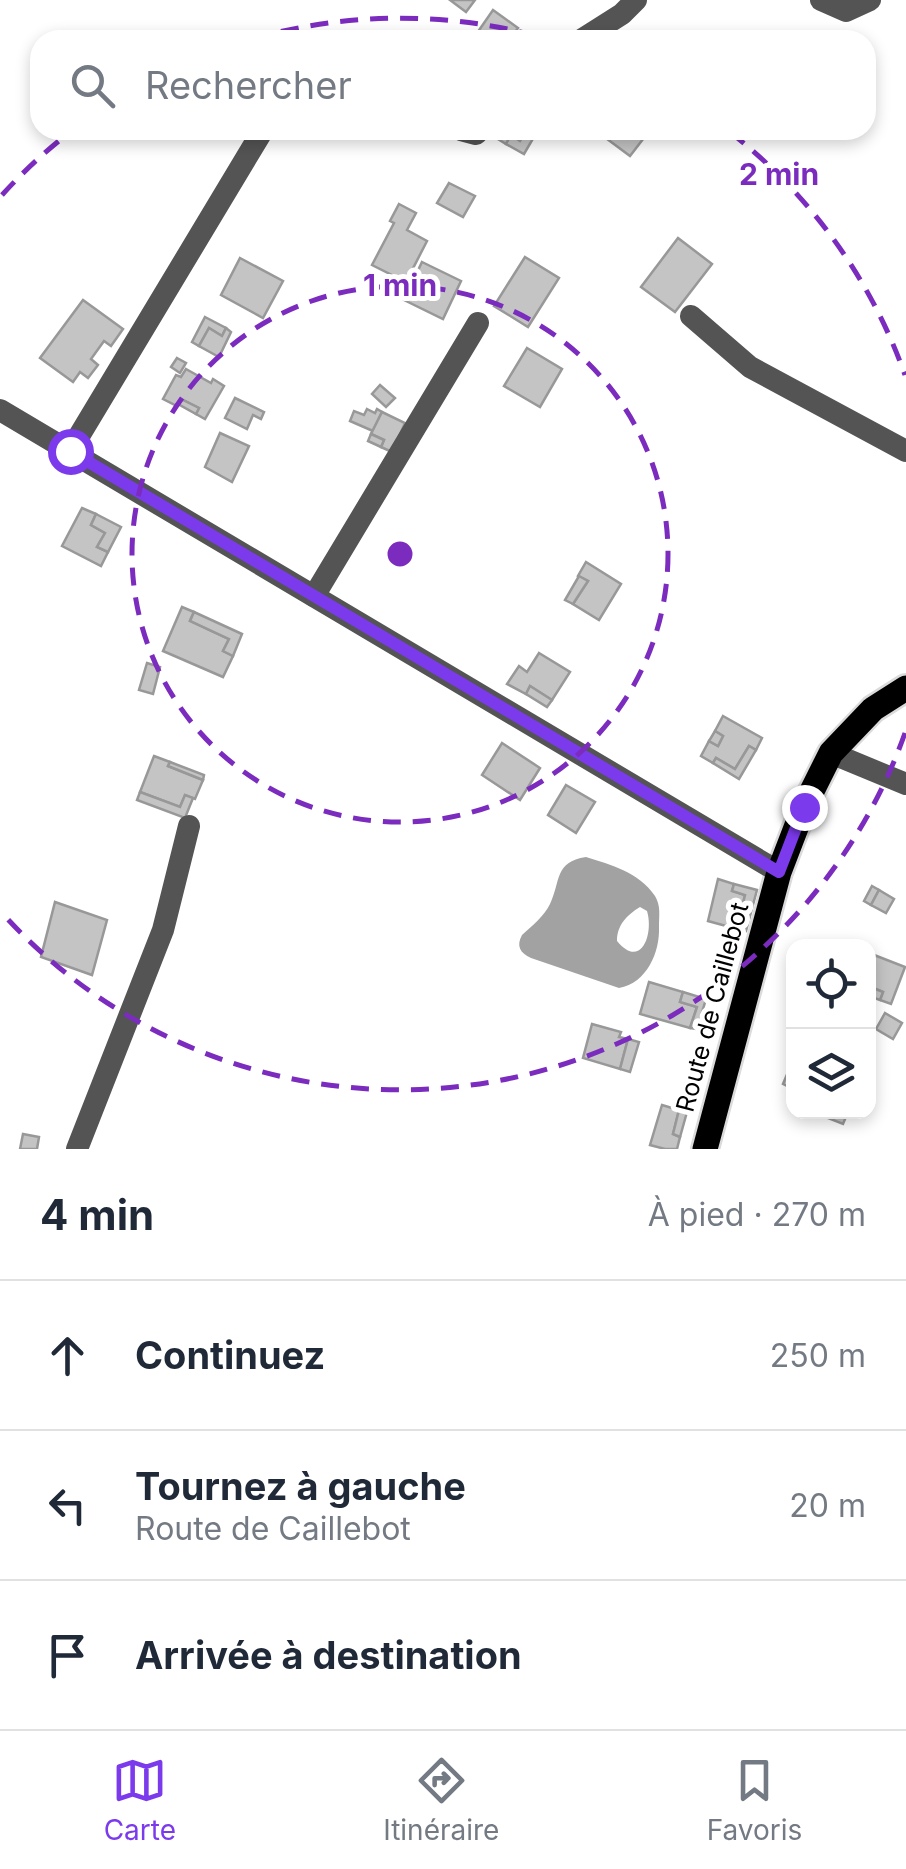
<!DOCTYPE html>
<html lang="fr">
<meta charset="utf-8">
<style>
:root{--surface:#fff;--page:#f2f2f3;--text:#1f2937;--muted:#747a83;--line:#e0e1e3;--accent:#7c3aed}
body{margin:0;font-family:Inter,sans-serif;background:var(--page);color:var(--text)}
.controls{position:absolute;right:30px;bottom:30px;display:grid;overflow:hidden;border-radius:20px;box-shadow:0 5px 15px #0003}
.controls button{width:90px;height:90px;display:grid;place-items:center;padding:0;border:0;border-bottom:2px solid var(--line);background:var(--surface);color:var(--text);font:50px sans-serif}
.stop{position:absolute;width:30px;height:30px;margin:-22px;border:8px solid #7c3aed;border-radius:50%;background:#fff}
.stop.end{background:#7c3aed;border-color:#fff;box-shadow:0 2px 10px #0008}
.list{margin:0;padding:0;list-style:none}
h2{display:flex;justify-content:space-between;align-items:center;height:130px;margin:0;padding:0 40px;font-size:42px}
h2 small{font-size:32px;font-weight:400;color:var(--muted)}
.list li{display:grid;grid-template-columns:65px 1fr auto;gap:30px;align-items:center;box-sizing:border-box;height:150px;padding:0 40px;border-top:2px solid var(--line)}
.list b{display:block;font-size:38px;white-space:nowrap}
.list p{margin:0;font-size:32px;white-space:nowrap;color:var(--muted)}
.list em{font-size:32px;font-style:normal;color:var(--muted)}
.icon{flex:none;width:55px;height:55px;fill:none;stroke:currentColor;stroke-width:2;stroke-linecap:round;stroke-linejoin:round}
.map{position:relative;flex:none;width:906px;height:1149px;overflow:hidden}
.search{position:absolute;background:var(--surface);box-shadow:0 5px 15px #0003;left:30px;right:30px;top:30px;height:110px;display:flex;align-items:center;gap:25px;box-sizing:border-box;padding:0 35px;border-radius:30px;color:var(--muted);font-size:38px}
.sheet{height:580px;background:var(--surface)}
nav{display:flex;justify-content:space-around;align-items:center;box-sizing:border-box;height:140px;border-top:2px solid var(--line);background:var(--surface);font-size:28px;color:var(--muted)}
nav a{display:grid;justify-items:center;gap:5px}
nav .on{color:var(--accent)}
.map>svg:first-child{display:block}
.water{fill:#a2a2a2;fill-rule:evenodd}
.building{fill:#c4c4c4;stroke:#989898;stroke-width:2.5}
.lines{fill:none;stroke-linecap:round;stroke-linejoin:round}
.major-casing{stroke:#dbdbdb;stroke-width:30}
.minor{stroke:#545454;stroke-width:22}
.major{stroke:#000;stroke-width:25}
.route{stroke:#7c3aed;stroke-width:12}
.ring{fill:none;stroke:#7b2cbf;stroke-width:5;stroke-dasharray:18 12}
.labels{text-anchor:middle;stroke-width:10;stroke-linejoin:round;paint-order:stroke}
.street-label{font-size:25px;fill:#000;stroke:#fff}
.centre{fill:#7b2cbf;stroke:#fff;stroke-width:5}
.ring-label{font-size:30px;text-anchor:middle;font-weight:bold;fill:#7b2cbf;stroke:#fff;stroke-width:10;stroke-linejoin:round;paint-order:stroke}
</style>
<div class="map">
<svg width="906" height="1149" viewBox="0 0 906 1149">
<rect width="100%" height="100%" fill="#fff"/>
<path class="water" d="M 586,857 C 611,865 639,872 655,896 C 661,906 659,915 659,927 C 660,952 647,983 619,988 L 531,958 C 520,953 516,946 522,935 C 532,926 544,916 550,904 C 561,881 554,862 586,857 ZM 640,907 L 647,911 C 654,934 641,970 617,941 C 617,925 627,915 640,907 Z"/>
<g class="building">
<path d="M 450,0 L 475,0 L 466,12 Z"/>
<path d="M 493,10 L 518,28 L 509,40 L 480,40 L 475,36 Z"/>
<path d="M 496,130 L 527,130 L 520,141 L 511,135 L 506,144 L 493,136 Z"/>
<path d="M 527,130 L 538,130 L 524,154 L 506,144 L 511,135 L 520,141 Z"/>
<path d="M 595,130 L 650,130 L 630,156 Z"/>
<path d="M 449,183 L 475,196 L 463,217 L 437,203 Z"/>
<path d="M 399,204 L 416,213 L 407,230 L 427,241 L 406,282 L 372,265 L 394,223 L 390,221 Z"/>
<path d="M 678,238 L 712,264 L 675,312 L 641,287 Z"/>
<path d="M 525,257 L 559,278 L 528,327 L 494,306 Z"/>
<path d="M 240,258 L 283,281 L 263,318 L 221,295 Z"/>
<path d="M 422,262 L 461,281 L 443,319 L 404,300 Z"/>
<path d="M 83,300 L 123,329 L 111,346 L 104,341 L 91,359 L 98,365 L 88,378 L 80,372 L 73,382 L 40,358 Z"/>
<path d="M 205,317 L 226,328 L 222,336 L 209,328 L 199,346 L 192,342 Z"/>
<path d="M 209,328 L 222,336 L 226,328 L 231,332 L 219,357 L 199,346 Z"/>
<path d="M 527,348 L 562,369 L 540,407 L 504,386 Z"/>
<path d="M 177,358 L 186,363 L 180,373 L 171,367 Z"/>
<path d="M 186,369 L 211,383 L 213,379 L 224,386 L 205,419 L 196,414 L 199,408 L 181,399 L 177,406 L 163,399 L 176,375 L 181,377 Z"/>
<path d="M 380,385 L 395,398 L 386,407 L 372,394 Z"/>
<path d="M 235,398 L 264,412 L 261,419 L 253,415 L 247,429 L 225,418 Z"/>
<path d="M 181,399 L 199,408 L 196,414 L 178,404 Z"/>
<path d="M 367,409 L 375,413 L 377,409 L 382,412 L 373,431 L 350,421 L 354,411 L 364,415 Z"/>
<path d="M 382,412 L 405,423 L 392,452 L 381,447 L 384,440 L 371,434 Z"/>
<path d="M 220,433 L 249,446 L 232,482 L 205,467 Z"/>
<path d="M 371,434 L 384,440 L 381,447 L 368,441 Z"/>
<path d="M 82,508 L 96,514 L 91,525 L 105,533 L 97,547 L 108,552 L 101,566 L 62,546 Z"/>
<path d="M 96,514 L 121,527 L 108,552 L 97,547 L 105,533 L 91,525 Z"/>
<path d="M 586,562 L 621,584 L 599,620 L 573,604 L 588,581 L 578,576 Z"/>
<path d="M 579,576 L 588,581 L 573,604 L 565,600 Z"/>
<path d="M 182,607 L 194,612 L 190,621 L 229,639 L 223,651 L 233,656 L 223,677 L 163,651 Z"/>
<path d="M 194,612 L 242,634 L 233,656 L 223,651 L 229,639 L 190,621 Z"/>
<path d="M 539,653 L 570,672 L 552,700 L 530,686 L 526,694 L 507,684 L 519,666 L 527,672 Z"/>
<path d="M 147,663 L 160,667 L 153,694 L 139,690 Z"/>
<path d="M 530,686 L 552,700 L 547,707 L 526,694 Z"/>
<path d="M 723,716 L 762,738 L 756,750 L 749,746 L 735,769 L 716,758 L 713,763 L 701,756 L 709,741 L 718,746 L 723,736 L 715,731 Z"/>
<path d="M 715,731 L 723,736 L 718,746 L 709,741 Z"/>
<path d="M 502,743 L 540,768 L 520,800 L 482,775 Z"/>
<path d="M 749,746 L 756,750 L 739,779 L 713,763 L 716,758 L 735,769 Z"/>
<path d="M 154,756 L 170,762 L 168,766 L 203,780 L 195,799 L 185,795 L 180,807 L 140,792 Z"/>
<path d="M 170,762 L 204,775 L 203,780 L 168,766 Z"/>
<path d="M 566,785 L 595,802 L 576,833 L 548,815 Z"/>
<path d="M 140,792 L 180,807 L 185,795 L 193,798 L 185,818 L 137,800 Z"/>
<path d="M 718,879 L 734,884 L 732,891 L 745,895 L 737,929 L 708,921 Z"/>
<path d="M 734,884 L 757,890 L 746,931 L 737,929 L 745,895 L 732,891 Z"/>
<path d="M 872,886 L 879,890 L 871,905 L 864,901 Z"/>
<path d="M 879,890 L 894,899 L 886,913 L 871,905 Z"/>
<path d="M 55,902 L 107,920 L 92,975 L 41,957 Z"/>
<path d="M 869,953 L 905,967 L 891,1004 L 880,1000 L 883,992 L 868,986 L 873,967 L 868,965 Z"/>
<path d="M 649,982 L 683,992 L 680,1002 L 697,1007 L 690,1028 L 640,1014 Z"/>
<path d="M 868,986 L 883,992 L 880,1000 L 868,996 Z"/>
<path d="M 683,992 L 706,999 L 697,1029 L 690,1028 L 697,1007 L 680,1002 Z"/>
<path d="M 885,1013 L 902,1023 L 893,1039 L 876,1029 Z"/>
<path d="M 592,1024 L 621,1032 L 619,1037 L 628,1039 L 620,1069 L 583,1058 Z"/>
<path d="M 628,1039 L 639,1042 L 630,1072 L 620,1069 Z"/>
<path d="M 791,1065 L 794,1066 L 794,1100 L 789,1098 L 793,1089 L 783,1084 Z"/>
<path d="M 662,1105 L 679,1110 L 673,1134 L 680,1137 L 677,1149 L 665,1149 L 650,1145 Z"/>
<path d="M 679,1110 L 687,1112 L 680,1137 L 673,1134 Z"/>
<path d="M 813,1112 L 848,1112 L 843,1124 Z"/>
<path d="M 23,1134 L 39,1137 L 37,1149 L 20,1149 Z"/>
</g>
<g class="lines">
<defs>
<path id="major" d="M 705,1149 L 779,872 L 804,807 L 831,753 L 873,709 L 906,688"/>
</defs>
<use href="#major" class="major-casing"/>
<g class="minor">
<path d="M 821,0 L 846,11 L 870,0"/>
<path d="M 581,40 L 622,14 L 636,0"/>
<path d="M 461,130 L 476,134 L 480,130"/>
<path d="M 691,316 L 750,367 L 906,451"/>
<path d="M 0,410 L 779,872"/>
<path d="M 70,451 L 263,130"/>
<path d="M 314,596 L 478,323"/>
<path d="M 831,753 L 906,784"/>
<path d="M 77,1149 L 163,930 L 189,826"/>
</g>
<use href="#major" class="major"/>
</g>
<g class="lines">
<path class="route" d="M 70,451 L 779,872 L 804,807"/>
</g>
<g class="ring">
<circle cx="400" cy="554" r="268"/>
<path d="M905 733A536 536 0 0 1 2 913M2 195A536 536 0 0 1 70 132M252 39A536 536 0 0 1 548 39M730 132A536 536 0 0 1 905 375"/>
</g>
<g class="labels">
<g class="street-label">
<text transform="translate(712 1007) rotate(-75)" y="9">Route de Caillebot</text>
</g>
</g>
<circle cx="400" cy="554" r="15" class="centre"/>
<g class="ring-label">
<text x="779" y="185">2 min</text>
<text x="400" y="296">1 min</text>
</g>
</svg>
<div class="controls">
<button><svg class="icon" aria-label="locate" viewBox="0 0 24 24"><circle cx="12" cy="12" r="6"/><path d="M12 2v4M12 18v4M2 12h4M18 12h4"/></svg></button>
<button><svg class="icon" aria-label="layers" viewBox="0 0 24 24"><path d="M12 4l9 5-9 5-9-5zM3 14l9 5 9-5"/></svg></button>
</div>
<div class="stop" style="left:70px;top:451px"></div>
<div class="stop end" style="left:804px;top:807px"></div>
<div class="search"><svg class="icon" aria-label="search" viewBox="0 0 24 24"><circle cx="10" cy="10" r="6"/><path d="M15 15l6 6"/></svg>Rechercher</div>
</div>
<section class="sheet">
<h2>4 min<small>À pied · 270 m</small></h2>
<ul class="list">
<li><svg class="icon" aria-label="ahead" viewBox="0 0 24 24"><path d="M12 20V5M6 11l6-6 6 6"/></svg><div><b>Continuez</b></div><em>250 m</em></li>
<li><svg class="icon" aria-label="left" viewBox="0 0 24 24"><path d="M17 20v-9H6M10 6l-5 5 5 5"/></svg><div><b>Tournez à gauche</b><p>Route de Caillebot</p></div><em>20 m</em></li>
<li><svg class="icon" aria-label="arrive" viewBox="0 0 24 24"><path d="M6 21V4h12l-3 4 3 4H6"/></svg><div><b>Arrivée à destination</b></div></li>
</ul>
</section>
<nav>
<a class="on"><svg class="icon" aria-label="map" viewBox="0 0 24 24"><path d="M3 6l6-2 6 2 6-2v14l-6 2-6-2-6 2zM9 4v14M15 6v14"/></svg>Carte</a>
<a><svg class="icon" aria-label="directions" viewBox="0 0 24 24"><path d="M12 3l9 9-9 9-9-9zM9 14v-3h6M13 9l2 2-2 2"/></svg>Itinéraire</a>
<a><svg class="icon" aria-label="saved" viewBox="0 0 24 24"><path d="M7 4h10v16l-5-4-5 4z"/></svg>Favoris</a>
</nav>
